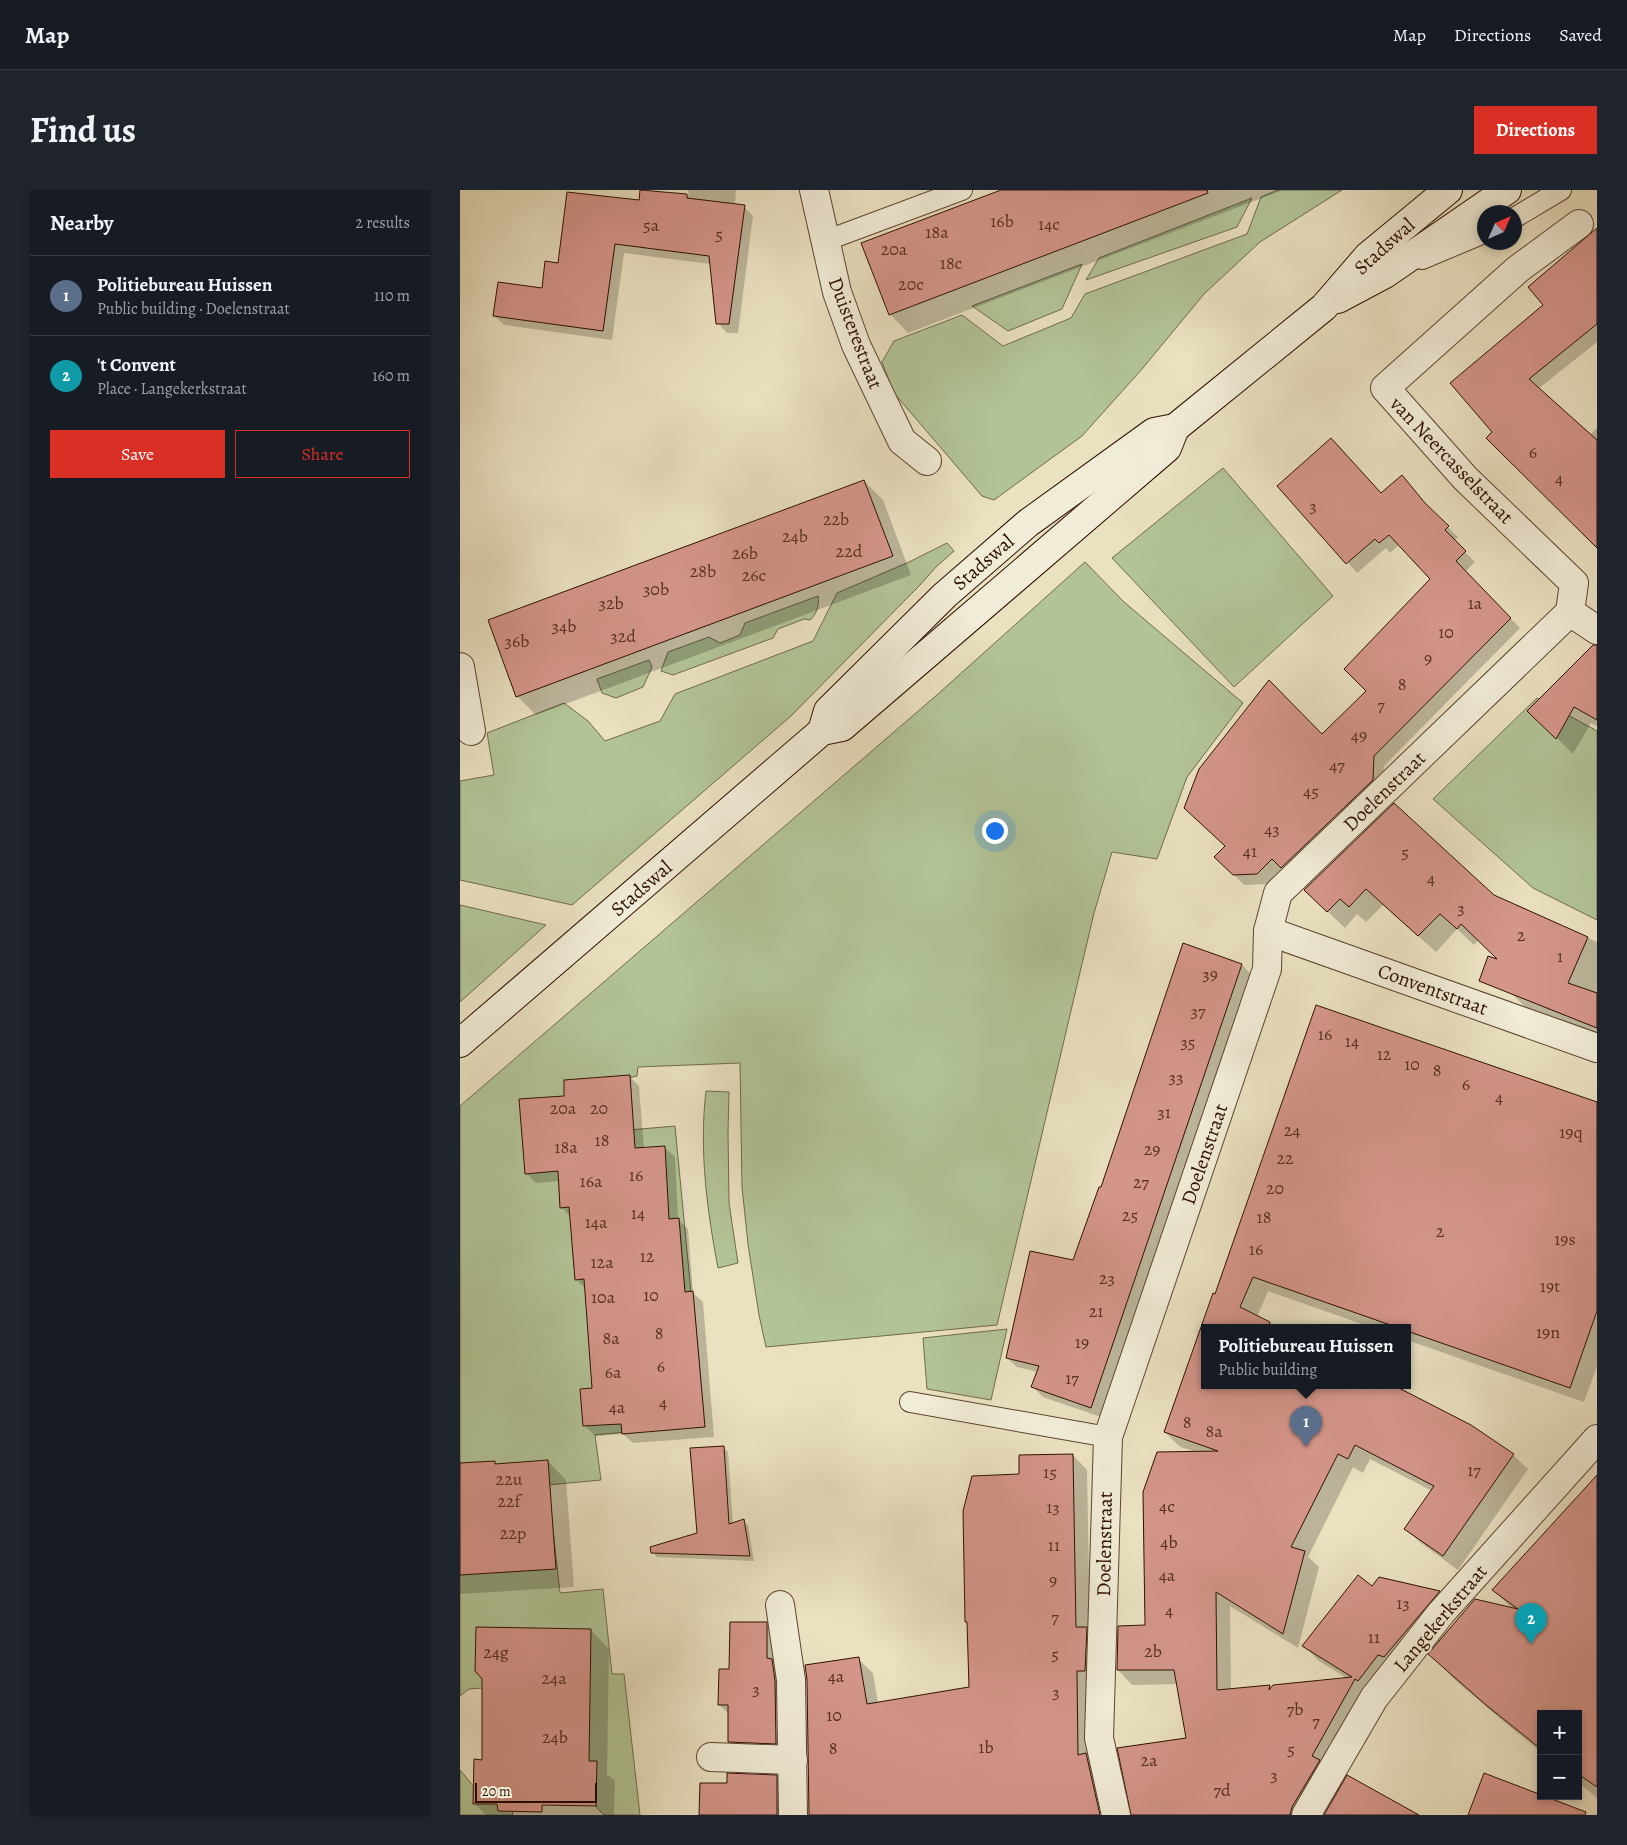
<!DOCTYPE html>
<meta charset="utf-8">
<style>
:root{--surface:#171b24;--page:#20242c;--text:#f1f3f6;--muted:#9ea1a6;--line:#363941;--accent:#d93025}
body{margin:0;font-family:Alegreya,serif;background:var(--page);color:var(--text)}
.controls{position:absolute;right:15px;bottom:15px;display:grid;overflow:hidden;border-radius:0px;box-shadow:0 2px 8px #0003}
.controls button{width:45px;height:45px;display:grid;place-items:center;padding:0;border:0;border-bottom:1px solid var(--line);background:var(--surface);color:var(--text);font:25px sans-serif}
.compass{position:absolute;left:1017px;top:15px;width:45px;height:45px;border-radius:50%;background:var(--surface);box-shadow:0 2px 8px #0003;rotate:45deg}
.scale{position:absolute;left:15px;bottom:12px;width:122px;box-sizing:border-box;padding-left:5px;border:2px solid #2e1000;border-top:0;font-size:14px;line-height:18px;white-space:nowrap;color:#2e1000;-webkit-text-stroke:4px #f1ecd7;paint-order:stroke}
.you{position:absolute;left:534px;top:640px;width:18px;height:18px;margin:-12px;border:4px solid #fff;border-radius:50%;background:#1a73e8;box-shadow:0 0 0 8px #1a73e833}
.badge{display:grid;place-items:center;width:32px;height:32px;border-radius:50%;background:var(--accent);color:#fff;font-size:16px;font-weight:700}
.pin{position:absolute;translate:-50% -41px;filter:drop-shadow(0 1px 2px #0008)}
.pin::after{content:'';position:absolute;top:26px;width:18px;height:15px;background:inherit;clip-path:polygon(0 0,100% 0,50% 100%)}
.popup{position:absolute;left:741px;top:1134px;width:210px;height:65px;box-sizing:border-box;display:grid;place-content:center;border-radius:0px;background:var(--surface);filter:drop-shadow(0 1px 4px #0005);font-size:16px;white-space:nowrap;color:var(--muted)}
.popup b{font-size:19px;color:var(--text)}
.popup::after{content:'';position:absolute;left:50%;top:100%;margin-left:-10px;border:10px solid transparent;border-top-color:var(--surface)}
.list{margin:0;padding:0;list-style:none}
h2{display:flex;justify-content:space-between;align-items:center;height:65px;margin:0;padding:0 20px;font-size:21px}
h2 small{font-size:16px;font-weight:400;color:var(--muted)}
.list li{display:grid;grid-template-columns:32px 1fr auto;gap:15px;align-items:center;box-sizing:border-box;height:80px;padding:0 20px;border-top:1px solid var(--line)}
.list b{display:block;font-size:19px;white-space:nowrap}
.list p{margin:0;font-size:16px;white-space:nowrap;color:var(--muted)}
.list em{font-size:16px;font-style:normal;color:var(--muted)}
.actions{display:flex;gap:10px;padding:15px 20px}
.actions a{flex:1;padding:11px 0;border:1px solid var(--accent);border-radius:0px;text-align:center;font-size:18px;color:var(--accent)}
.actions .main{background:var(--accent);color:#fff}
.map{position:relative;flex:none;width:1137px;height:1625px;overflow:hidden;border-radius:0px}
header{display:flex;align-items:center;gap:30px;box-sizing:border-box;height:70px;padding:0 25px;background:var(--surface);border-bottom:1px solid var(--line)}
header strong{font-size:24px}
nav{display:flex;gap:28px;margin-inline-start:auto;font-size:18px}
.intro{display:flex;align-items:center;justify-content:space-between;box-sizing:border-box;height:120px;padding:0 30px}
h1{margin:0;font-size:35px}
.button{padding:12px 22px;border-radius:0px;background:var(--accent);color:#fff;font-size:18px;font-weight:700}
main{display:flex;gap:30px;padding:0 30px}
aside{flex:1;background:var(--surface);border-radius:0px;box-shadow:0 2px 8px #0003}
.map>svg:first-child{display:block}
.green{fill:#b2c497;stroke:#706a4c}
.shadow{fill:#0003}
.building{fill:#d4958a;stroke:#2e1000}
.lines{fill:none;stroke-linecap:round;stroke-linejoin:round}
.lane-casing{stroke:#5d4430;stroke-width:22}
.street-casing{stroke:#5d4430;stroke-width:30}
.secondary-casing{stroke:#2e1000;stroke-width:30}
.lane{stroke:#f1ecd7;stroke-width:20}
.street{stroke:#f1ecd7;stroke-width:28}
.secondary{stroke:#f1ecd7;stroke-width:28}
.labels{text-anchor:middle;stroke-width:4.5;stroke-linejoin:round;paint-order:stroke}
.number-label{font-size:18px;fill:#583122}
.street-label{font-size:20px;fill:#2e1000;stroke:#f1ecd7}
</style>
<header>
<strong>Map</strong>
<nav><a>Map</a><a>Directions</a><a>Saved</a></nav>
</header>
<div class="intro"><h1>Find us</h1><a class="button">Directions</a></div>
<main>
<aside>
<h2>Nearby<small>2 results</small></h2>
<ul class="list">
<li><span class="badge" style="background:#5c6f8a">1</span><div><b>Politiebureau Huissen</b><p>Public building · Doelenstraat</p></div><em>110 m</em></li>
<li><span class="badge" style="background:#0f9aa8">2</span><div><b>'t Convent</b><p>Place · Langekerkstraat</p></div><em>160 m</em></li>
</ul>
<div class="actions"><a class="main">Save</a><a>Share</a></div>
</aside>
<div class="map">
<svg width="1137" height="1625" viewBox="0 0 1137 1625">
<rect width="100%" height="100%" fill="#eae1c1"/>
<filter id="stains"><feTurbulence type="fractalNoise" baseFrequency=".004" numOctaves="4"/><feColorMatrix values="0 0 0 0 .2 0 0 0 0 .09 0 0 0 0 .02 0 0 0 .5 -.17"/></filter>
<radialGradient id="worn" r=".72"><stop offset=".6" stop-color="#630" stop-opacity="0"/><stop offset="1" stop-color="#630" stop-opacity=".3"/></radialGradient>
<g class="green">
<path d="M 818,0 L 882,0 L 800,52 L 744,104 L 682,179 L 622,246 L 534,310 L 522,306 L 434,203 L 422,172 L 434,151 L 502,125 L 543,156 L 611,128 L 625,104 L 787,44 L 801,7 Z"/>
<path d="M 792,8 L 777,37 L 626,90 L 639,68 Z"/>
<path d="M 622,74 L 602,119 L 548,141 L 512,116 Z"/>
<path d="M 763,278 L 873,406 L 774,497 L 652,368 Z"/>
<path d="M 487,353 L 494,361 L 476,377 L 460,395 L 331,526 L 112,715 L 0,690 L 0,591 L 34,585 L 27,543 L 104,513 L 128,531 L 145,551 L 200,531 L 215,504 L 353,451 L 377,403 L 449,372 Z"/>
<path d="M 625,372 L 664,412 L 783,513 L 727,587 L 697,669 L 652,662 L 634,723 L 537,1135 L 306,1157 L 299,1125 L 288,1054 L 282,997 L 280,873 L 178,877 L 177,886 L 168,888 L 158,941 L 215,936 L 240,1196 L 216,1237 L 135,1245 L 141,1290 L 88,1295 L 100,1403 L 143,1399 L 152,1484 L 164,1484 L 180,1625 L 144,1625 L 137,1618 L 91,1493 L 9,1499 L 0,1506 L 0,916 L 478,504 Z"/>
<path d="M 358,406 C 360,415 356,425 350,430 L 344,429 L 318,439 L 313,448 L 213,485 L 201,481 L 208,462 L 249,447 L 260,453 L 280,445 L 285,433 Z"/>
<path d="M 189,470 L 192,477 L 183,497 L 156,508 L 142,503 L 137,489 Z"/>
<path d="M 1077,508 L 1137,541 L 1137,730 L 1073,698 L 973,609 Z"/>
<path d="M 0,715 L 86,735 L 0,812 Z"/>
<path d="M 246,901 L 269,902 L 268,941 L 269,1013 L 278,1073 L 258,1078 C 247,1020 239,960 246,901 Z"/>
<path d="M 547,1139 L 531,1210 L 467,1199 L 463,1148 Z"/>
<path d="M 0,1580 L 14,1597 L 52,1621 L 53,1625 L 0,1625 Z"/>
</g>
<g class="shadow">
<path d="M 181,0 L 229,5 L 228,0 L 276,0 L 275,15 L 284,17 L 293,26 L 278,143 L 267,143 L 258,133 L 251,74 L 164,63 L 152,150 L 44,135 L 35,126 L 83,99 L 99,74 L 180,11 Z"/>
<path d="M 544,0 L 823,0 L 448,143 L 430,124 Z"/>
<path d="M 1137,40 L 1137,152 L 1078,199 L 1130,245 L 1137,238 L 1137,356 L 1034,242 L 1085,115 Z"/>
<path d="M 942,286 L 975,325 L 998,347 L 994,351 L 1015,372 L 1005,382 L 1060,438 L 924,576 L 922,601 L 832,687 L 823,678 L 808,694 L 784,695 L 756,667 L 862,546 L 907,501 L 972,389 L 940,354 L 930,363 L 926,358 L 897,383 L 819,296 L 922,304 Z"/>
<path d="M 404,291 L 423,310 L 451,385 L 76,525 L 57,506 Z"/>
<path d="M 1137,456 L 1137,536 L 1131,533 L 1113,564 L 1086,537 Z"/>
<path d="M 934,614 L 1034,706 L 1137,752 L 1137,847 L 1067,819 L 1050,802 L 1057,787 L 1018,750 L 1014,755 L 997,739 L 976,762 L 923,715 L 906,732 L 897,724 L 885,738 L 862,716 Z"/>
<path d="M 724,755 L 782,775 L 792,785 L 641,1227 L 583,1207 L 573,1197 L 578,1182 L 557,1177 L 547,1168 L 614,1072 L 642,999 Z"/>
<path d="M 169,886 L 179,896 L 184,959 L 204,957 L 215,967 L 218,1029 L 228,1039 L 233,1103 L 243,1112 L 254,1247 L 173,1253 L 163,1244 L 135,1246 L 125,1236 L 133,1199 L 126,1099 L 116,1089 L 111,1027 L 101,1017 L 100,991 L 76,993 L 66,983 L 105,907 Z"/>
<path d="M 1137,914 L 1137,1176 L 1124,1212 L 947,1150 L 947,1138 L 913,1138 L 808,1101 L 797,1127 L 820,1138 L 745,1138 L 745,1196 L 932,1196 L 1011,1236 L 1053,1265 L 1068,1279 L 998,1380 L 961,1353 L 946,1339 L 972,1301 L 910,1269 L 903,1283 L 893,1277 L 848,1367 L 859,1377 L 838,1458 L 770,1416 L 771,1500 L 809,1496 L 811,1498 L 888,1489 L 859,1471 L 844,1456 L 912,1397 L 919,1388 L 979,1402 L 993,1416 L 939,1481 L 851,1625 L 672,1625 L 727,1549 L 718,1494 L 672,1495 L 658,1480 L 686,1437 L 737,1262 L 720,1257 L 705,1242 L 756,1106 Z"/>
<path d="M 263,1257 L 268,1262 L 273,1334 L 283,1331 L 288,1335 L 294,1371 L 197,1367 L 192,1362 L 238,1344 Z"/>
<path d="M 613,1265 L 627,1280 L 630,1442 L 651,1625 L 350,1625 L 398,1469 L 413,1483 L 418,1513 L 510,1498 L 560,1285 Z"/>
<path d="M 88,1271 L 106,1290 L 114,1397 L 0,1404 L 0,1274 L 34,1272 L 37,1275 Z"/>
<path d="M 1137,1287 L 1137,1608 L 1118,1592 L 1118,1524 L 1081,1524 L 1081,1562 L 1044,1532 L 994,1489 L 970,1464 L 1052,1419 L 1034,1400 Z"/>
<path d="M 306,1434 L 316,1444 L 326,1563 L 279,1562 L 269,1551 L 269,1524 L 259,1515 L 270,1480 Z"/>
<path d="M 131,1440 L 149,1459 L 147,1584 L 155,1591 L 154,1625 L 26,1625 L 14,1613 L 23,1571 Z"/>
<path d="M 316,1586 L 331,1601 L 331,1625 L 240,1625 L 268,1594 Z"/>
</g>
<g class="building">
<path d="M 180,0 L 227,4 L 227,8 L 285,15 L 269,134 L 256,134 L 249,66 L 155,54 L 143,141 L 33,126 L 38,92 L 82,98 L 85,71 L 98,73 L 107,2 L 179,10 Z"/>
<path d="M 541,0 L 747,0 L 748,3 L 429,125 L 401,53 Z"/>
<path d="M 1137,38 L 1137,134 L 1069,189 L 1137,250 L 1137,358 L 1026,248 L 1032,242 L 990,193 L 1083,115 L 1068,97 Z"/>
<path d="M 871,248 L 921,303 L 942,285 L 965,313 L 989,336 L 985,340 L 1006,361 L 996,371 L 1051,428 L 914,566 L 913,590 L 821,678 L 812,669 L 797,684 L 773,685 L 754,667 L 765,656 L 724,618 L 739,579 L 809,490 L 862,544 L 906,501 L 884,479 L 970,389 L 929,345 L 919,353 L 915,349 L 886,374 L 817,296 Z"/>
<path d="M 404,290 L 433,366 L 56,507 L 28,430 Z"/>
<path d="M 1133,455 L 1137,455 L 1137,530 L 1114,517 L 1096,549 L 1067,521 Z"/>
<path d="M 934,613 L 1034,705 L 1128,747 L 1108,793 L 1137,803 L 1137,838 L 1019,791 L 1028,766 L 1037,769 L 1001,734 L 997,739 L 980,724 L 958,746 L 906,699 L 889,717 L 880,709 L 867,722 L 844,700 Z"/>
<path d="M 723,753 L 782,774 L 631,1218 L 571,1197 L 579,1176 L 546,1168 L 570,1061 L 613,1070 L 639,997 L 641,997 Z"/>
<path d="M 856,815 L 1137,912 L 1137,1121 L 1110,1198 L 947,1141 L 947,1138 L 939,1138 L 793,1087 L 780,1117 L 810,1132 L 808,1138 L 745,1138 L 745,1196 L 935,1196 L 1011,1235 L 1054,1264 L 983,1366 L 944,1339 L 974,1296 L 895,1255 L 888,1269 L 878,1264 L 831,1357 L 845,1361 L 823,1444 L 756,1402 L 757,1500 L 810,1495 L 809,1500 L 813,1495 L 892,1487 L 842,1456 L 898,1385 L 912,1396 L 919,1387 L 980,1401 L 924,1467 L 918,1465 L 898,1491 L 895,1489 L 852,1566 L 860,1570 L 832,1617 L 830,1625 L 671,1625 L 657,1558 L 726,1548 L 714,1480 L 657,1480 L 658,1436 L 685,1435 L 683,1302 L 697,1262 L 758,1261 L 704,1242 L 753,1103 L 755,1104 Z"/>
<path d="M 170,885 L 175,958 L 205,956 L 209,1029 L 219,1028 L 225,1102 L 233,1101 L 245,1237 L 162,1244 L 161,1234 L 123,1236 L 120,1199 L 132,1198 L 124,1089 L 115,1090 L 109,1017 L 100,1018 L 98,981 L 65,984 L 59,909 L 104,906 L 104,890 Z"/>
<path d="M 264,1256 L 269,1334 L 284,1329 L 290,1366 L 191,1363 L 190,1357 L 237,1343 L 230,1258 Z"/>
<path d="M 613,1264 L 616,1437 L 627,1437 L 625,1481 L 617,1481 L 618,1565 L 626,1563 L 640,1625 L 349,1625 L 347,1490 L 345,1475 L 399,1467 L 407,1514 L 509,1497 L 507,1432 L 505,1432 L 503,1321 L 512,1286 L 559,1284 L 559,1265 Z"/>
<path d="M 88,1270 L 96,1379 L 0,1385 L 0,1273 L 35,1271 L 35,1274 Z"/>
<path d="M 1137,1285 L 1137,1597 L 1118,1584 L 1118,1524 L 1081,1524 L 1081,1559 L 1026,1515 L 968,1464 L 1015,1409 L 1058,1419 L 1032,1400 Z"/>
<path d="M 270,1432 L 307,1432 L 307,1468 L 312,1469 L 315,1491 L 316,1554 L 268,1552 L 268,1515 L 258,1515 L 259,1479 L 269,1479 Z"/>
<path d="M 16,1437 L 131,1439 L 129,1571 L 137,1571 L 136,1616 L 82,1615 L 82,1622 L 38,1621 L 37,1614 L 13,1614 L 14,1569 L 22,1570 L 22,1489 L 15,1481 Z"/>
<path d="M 267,1583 L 317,1585 L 317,1625 L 239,1625 L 240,1593 L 267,1593 Z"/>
<path d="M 1024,1583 L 1126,1622 L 1125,1625 L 1008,1625 Z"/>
<path d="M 887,1585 L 959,1625 L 864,1625 Z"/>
</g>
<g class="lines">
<defs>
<g id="lane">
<path d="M 1054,28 L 1101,0"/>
<path d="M 365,51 L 502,0"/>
<path d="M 962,69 L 1024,43"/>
<path d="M 450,1212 L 648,1247"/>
</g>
<g id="street">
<path d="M 354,0 L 377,102 L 396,155 L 442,251 L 467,271"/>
<path d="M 1110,422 L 1114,393 L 1005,288 L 925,198 L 1058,79 L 1119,34"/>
<path d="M 1110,422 L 1137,440"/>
<path d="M 0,477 L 11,541"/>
<path d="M 808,741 L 1137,858"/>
<path d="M 320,1415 L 331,1490 L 333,1625"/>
<path d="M 251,1567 L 333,1570"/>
<path d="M 656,1625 L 639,1548 L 648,1247 L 807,779 L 808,741 L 818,703 L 1110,422"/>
<path d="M 846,1625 L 914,1508 L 981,1423 L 1137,1249"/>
</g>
<g id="secondary">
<path d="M 878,109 L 925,84 L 1047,0"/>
<path d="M 362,541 L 368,521 L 485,405 L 568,333 L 694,242 L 715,238 L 864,117 L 908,66 L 988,0"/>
<path d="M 0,853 L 362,541 L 382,537 L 707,258 L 715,238"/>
</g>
</defs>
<use href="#lane" class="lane-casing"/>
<use href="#street" class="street-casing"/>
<use href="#secondary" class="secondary-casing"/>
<use href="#lane" class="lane"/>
<use href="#street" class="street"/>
<use href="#secondary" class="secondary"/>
</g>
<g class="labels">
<g class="number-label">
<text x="542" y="37">16b</text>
<text x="589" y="40">14c</text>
<text x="191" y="41">5a</text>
<text x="477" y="48">18a</text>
<text x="259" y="50">5</text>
<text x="434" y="65">20a</text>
<text x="491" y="79">18c</text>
<text x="451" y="100">20c</text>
<text x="1073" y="268">6</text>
<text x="1099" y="294">4</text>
<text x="853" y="322">3</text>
<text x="376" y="335">22b</text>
<text x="335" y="352">24b</text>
<text x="389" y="367">22d</text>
<text x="285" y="369">26b</text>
<text x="243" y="387">28b</text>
<text x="294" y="391">26c</text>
<text x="196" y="405">30b</text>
<text x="151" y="419">32b</text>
<text x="1015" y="419">1a</text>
<text x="104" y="442">34b</text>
<text x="986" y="448">10</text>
<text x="163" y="452">32d</text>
<text x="57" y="457">36b</text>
<text x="968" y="474">9</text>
<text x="942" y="500">8</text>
<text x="921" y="521">7</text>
<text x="899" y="551">49</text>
<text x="877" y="581">47</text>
<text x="851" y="607">45</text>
<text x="812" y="645">43</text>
<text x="790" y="667">41</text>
<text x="945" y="668">5</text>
<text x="971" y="694">4</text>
<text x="1001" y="724">3</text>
<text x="1061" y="751">2</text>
<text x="1100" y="772">1</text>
<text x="750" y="790">39</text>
<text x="738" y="827">37</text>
<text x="865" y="850">16</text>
<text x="892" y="857">14</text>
<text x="728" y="858">35</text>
<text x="924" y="870">12</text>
<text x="952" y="880">10</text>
<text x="977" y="886">8</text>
<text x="716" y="893">33</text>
<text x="1006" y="900">6</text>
<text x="1039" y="913">4</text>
<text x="103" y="924">20a</text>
<text x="139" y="924">20</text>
<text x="704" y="928">31</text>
<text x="832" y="946">24</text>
<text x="1111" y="948">19q</text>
<text x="142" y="956">18</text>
<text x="106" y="963">18a</text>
<text x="692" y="965">29</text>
<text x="825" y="974">22</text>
<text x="176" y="991">16</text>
<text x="131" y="997">16a</text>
<text x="681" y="998">27</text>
<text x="815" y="1004">20</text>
<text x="178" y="1029">14</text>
<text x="670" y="1031">25</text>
<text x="804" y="1033">18</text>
<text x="136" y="1038">14a</text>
<text x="980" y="1047">2</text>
<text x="1105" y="1055">19s</text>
<text x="796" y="1065">16</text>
<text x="187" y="1072">12</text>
<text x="142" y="1078">12a</text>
<text x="647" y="1094">23</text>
<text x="1090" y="1102">19t</text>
<text x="191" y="1111">10</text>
<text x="143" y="1113">10a</text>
<text x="636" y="1127">21</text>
<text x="1088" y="1148">19n</text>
<text x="199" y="1149">8</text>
<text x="151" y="1154">8a</text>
<text x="622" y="1158">19</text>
<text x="201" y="1182">6</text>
<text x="153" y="1188">6a</text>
<text x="612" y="1194">17</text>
<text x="203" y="1218">4</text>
<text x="157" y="1223">4a</text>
<text x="727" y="1238">8</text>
<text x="754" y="1247">8a</text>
<text x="1014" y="1286">17</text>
<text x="590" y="1288">15</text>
<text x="49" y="1295">22u</text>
<text x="49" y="1317">22f</text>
<text x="707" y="1322">4c</text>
<text x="593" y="1323">13</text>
<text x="53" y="1349">22p</text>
<text x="709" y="1358">4b</text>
<text x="594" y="1361">11</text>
<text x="707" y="1391">4a</text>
<text x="593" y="1396">9</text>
<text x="943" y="1419">13</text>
<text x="709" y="1426">4</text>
<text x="595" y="1433">7</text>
<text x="914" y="1453">11</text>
<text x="693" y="1467">2b</text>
<text x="36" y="1468">24g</text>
<text x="595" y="1470">5</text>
<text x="376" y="1492">4a</text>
<text x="94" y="1494">24a</text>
<text x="296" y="1505">3</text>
<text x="596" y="1508">3</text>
<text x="835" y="1525">7b</text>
<text x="374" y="1531">10</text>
<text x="856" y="1537">7</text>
<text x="95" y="1553">24b</text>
<text x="526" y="1563">1b</text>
<text x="373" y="1564">8</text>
<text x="831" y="1565">5</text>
<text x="689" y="1576">2a</text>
<text x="814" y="1591">3</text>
<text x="762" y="1606">7d</text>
</g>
<g class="street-label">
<text transform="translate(924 56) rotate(-42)" y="7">Stadswal</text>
<text transform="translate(396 143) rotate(69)" y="7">Duisterestraat</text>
<text transform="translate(992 270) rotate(46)" y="7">van Neercasselstraat</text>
<text transform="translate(523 372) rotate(-41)" y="7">Stadswal</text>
<text transform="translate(924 601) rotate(-44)" y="7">Doelenstraat</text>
<text transform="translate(181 698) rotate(-41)" y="7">Stadswal</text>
<text transform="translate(973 799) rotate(20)" y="7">Conventstraat</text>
<text transform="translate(744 964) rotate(-71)" y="7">Doelenstraat</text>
<text transform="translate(644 1354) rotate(-89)" y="7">Doelenstraat</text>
<text transform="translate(980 1428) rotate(-50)" y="7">Langekerkstraat</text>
</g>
</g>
<rect width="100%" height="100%" filter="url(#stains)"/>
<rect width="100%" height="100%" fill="url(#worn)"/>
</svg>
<div class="controls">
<button>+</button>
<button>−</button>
</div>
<svg class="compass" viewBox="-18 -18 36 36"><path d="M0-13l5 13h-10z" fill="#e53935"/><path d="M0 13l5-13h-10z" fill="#9ea1a6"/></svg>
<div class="scale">20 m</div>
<div class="you"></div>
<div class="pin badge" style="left:846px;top:1257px;background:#5c6f8a">1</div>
<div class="popup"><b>Politiebureau Huissen</b>Public building</div>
<div class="pin badge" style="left:1071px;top:1454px;background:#0f9aa8">2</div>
</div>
</main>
